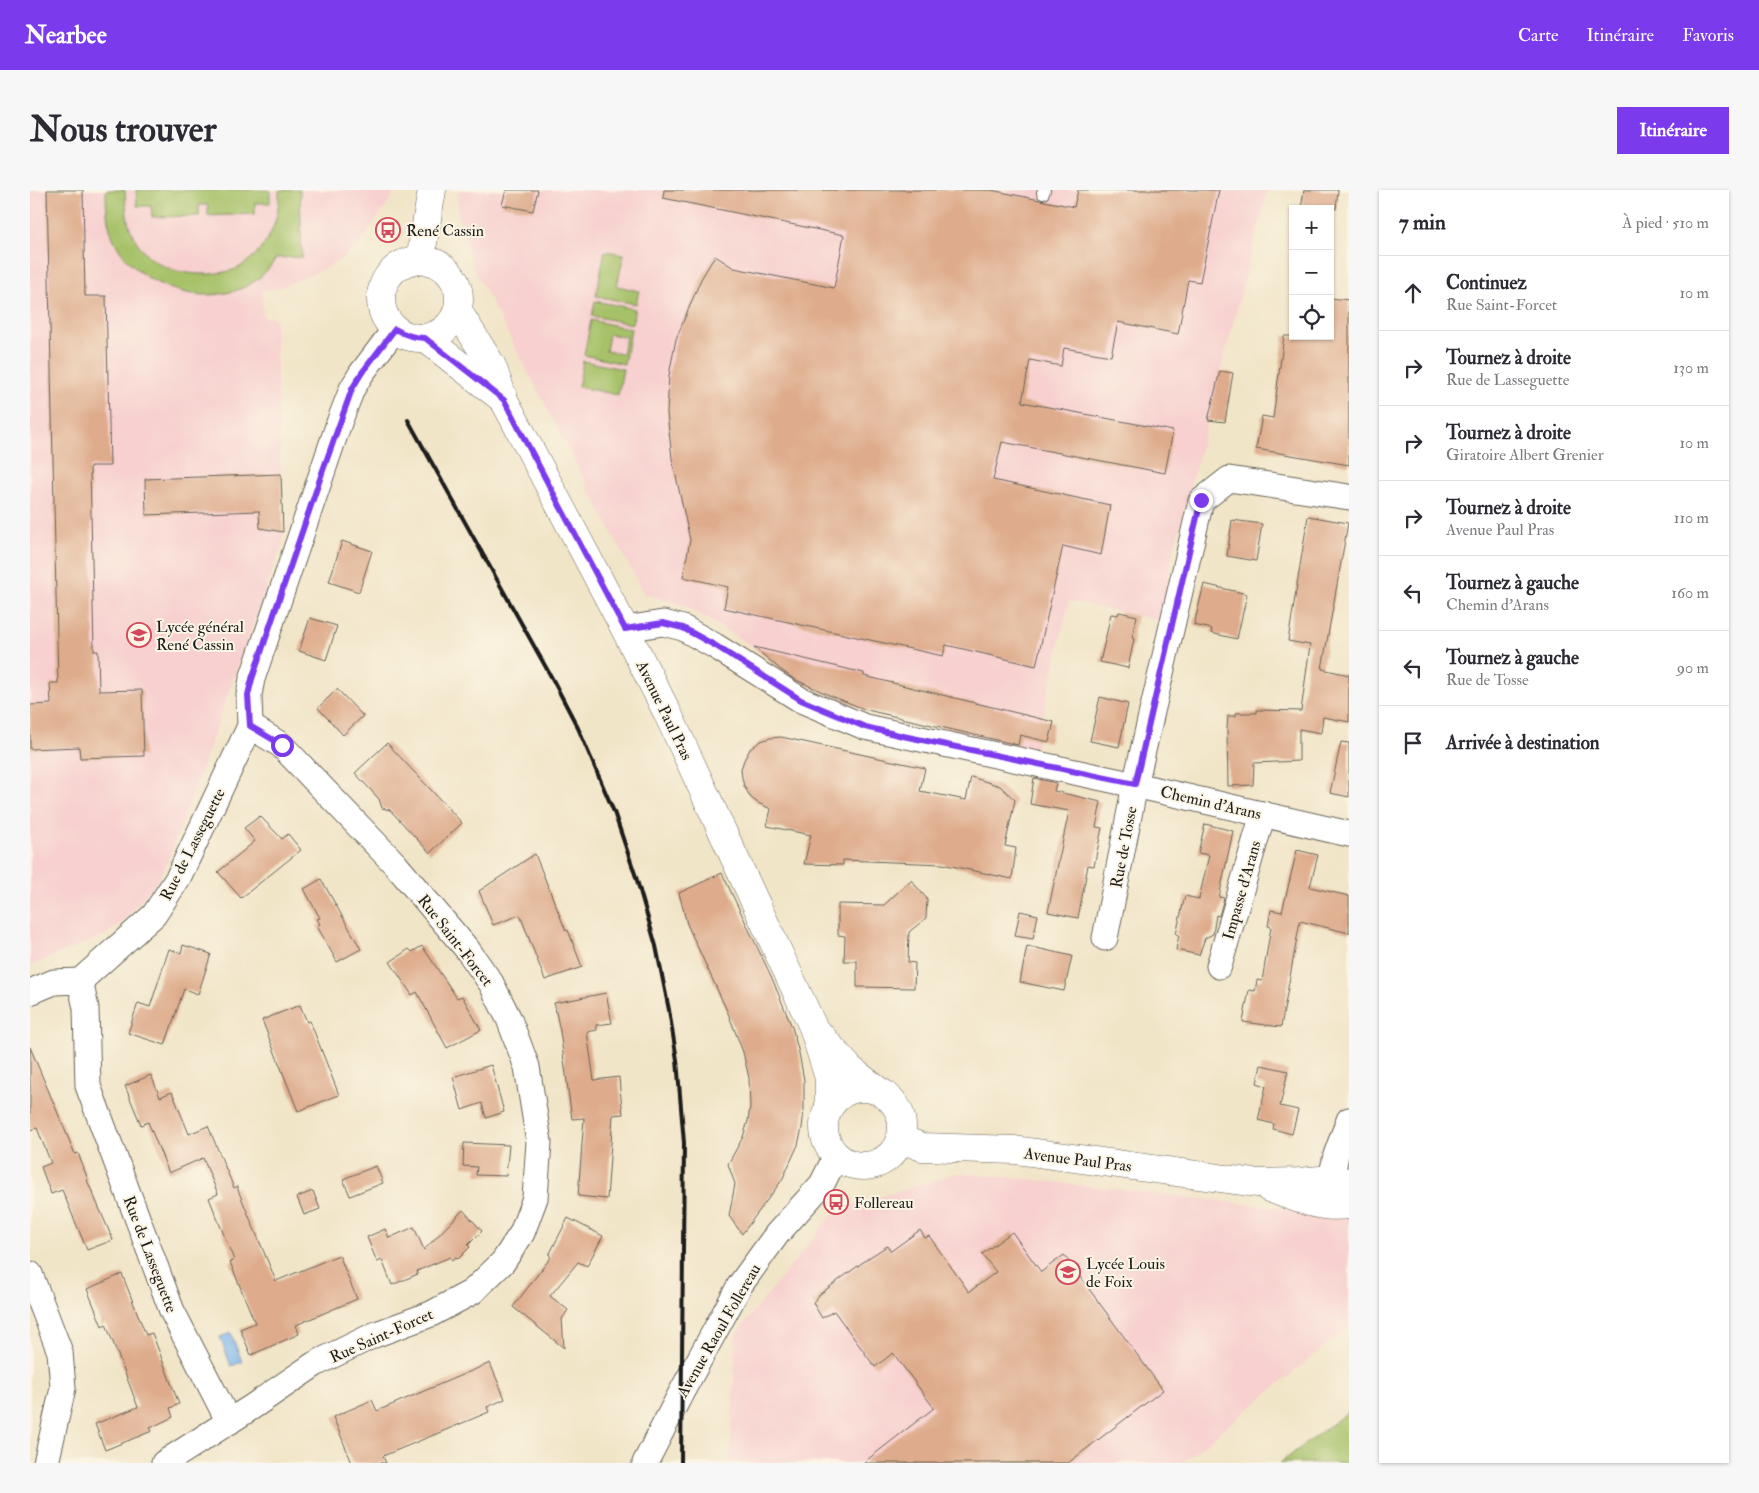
<!DOCTYPE html>
<html lang="fr">
<meta charset="utf-8">
<style>
:root{--surface:#fff;--page:#f7f7f7;--text:#2b2b33;--muted:#7c7c81;--line:#e1e1e2;--accent:#7c3aed}
body{margin:0;font-family:"IM FELL Double Pica",serif;background:var(--page);color:var(--text)}
.controls{position:absolute;right:15px;top:15px;display:grid;overflow:hidden;border-radius:0px;box-shadow:0 1px 4px #0004}
.controls button{width:45px;height:45px;display:grid;place-items:center;padding:0;border:0;border-bottom:1px solid var(--line);background:var(--surface);color:var(--text);font:25px sans-serif}
.stop{position:absolute;width:15px;height:15px;margin:-11px;border:4px solid #7c3aed;border-radius:50%;background:#fff}
.stop.end{background:#7c3aed;border-color:#fff;box-shadow:0 1px 5px #0008}
.list{margin:0;padding:0;list-style:none}
h2{display:flex;justify-content:space-between;align-items:center;height:65px;margin:0;padding:0 20px;font-size:21px}
h2 small{font-size:16px;font-weight:400;color:var(--muted)}
.list li{display:grid;grid-template-columns:32px 1fr auto;gap:15px;align-items:center;box-sizing:border-box;height:75px;padding:0 20px;border-top:1px solid var(--line)}
.list b{display:block;font-size:19px;white-space:nowrap}
.list p{margin:0;font-size:16px;white-space:nowrap;color:var(--muted)}
.list em{font-size:16px;font-style:normal;color:var(--muted)}
.icon{flex:none;width:28px;height:28px;fill:none;stroke:currentColor;stroke-width:2;stroke-linecap:round;stroke-linejoin:round}
.map{position:relative;flex:none;width:1319px;height:1273px;overflow:hidden;border-radius:0px}
header{display:flex;align-items:center;gap:30px;box-sizing:border-box;height:70px;padding:0 25px;background:var(--accent);color:#fff}
header strong{font-size:24px}
nav{display:flex;gap:28px;margin-inline-start:auto;font-size:18px}
.intro{display:flex;align-items:center;justify-content:space-between;box-sizing:border-box;height:120px;padding:0 30px}
h1{margin:0;font-size:35px}
.button{padding:12px 22px;border-radius:0px;background:var(--accent);color:#fff;font-size:18px;font-weight:700}
main{display:flex;gap:30px;padding:0 30px}
aside{flex:1;background:var(--surface);border-radius:0px;box-shadow:0 1px 4px #0004}
.map>svg:first-child{display:block}
.built{fill:#f7d0cf}
.green{fill:#a6c167;stroke:#616e42;fill-rule:evenodd}
.water{fill:#7db5ed;stroke:#4c6884}
.building{fill:#deac8c}
.lines{fill:none;stroke-linecap:round;stroke-linejoin:round}
.service-casing{stroke:#676258;stroke-width:14}
.minor-casing{stroke:#676258;stroke-width:27}
.tertiary-casing{stroke:#676258;stroke-width:29}
.service{stroke:#fff;stroke-width:12}
.minor{stroke:#fff;stroke-width:25}
.tertiary{stroke:#fff;stroke-width:28}
.rail{stroke:#1c1c1c;stroke-width:4}
.route{stroke:#7c3aed;stroke-width:6}
.labels{text-anchor:middle;stroke-width:4;stroke-linejoin:round;paint-order:stroke}
.poi-label{font-size:16px;fill:#1c1c1c;stroke:#fcf5e5;text-anchor:start}
.street-label{font-size:16px;fill:#1c1c1c;stroke:#fcf5e5}
</style>
<header>
<strong>Nearbee</strong>
<nav><a>Carte</a><a>Itinéraire</a><a>Favoris</a></nav>
</header>
<div class="intro"><h1>Nous trouver</h1><a class="button">Itinéraire</a></div>
<main>
<div class="map">
<svg width="1319" height="1273" viewBox="0 0 1319 1273">
<rect width="100%" height="100%" fill="#fcf5e5"/>
<filter id="ink" filterUnits="userSpaceOnUse"><feTurbulence type="fractalNoise" baseFrequency=".02" numOctaves="2"/><feDisplacementMap in="SourceGraphic" scale="10" xChannelSelector="R" yChannelSelector="G"/><feConvolveMatrix kernelMatrix="1 2 1 2 8 2 1 2 1" color-interpolation-filters="sRGB"/></filter>
<filter id="wash" filterUnits="userSpaceOnUse"><feTurbulence type="fractalNoise" baseFrequency=".0096" numOctaves="4" result="noise"/><feDisplacementMap in="SourceGraphic" scale="20" xChannelSelector="R" yChannelSelector="G"/><feGaussianBlur stdDeviation="1.12" result="paint"/><feColorMatrix in="noise" values="0 0 0 0 0 0 0 0 0 0 0 0 0 0 0 0 0 1.4 0 .05"/><feComposite in="paint" operator="in"/></filter>
<g filter="url(#wash)">
<rect width="100%" height="100%" fill="#f1e5c8"/>
<g class="built">
<path d="M 0,0 L 364,0 L 361,9 L 328,56 L 299,77 L 246,99 L 232,100 L 233,127 L 245,127 L 253,342 L 252,354 L 138,671 L 127,692 L 93,732 L 73,746 L 0,776 Z"/>
<path d="M 429,0 L 1238,0 L 1144,360 L 1130,431 L 1039,411 L 1005,560 L 841,521 L 813,511 L 756,485 L 725,458 L 656,416 L 614,404 L 444,79 L 429,30 L 427,10 Z"/>
<path d="M 927,983 L 1007,990 L 1319,1026 L 1319,1137 L 1152,1273 L 700,1273 L 706,1144 L 805,1021 Z"/>
</g>
<g class="green">
<path d="M 76,0 L 95,0 C 96,15 96,32 103,45 C 118,76 147,85 180,84 C 188,83 198,82 206,79 C 236,63 250,33 249,0 L 270,0 L 272,67 L 246,68 C 212,126 121,110 89,59 C 77,41 76,21 76,0 Z"/>
<path d="M 106,0 L 240,0 L 240,13 L 225,13 L 225,24 L 178,26 L 178,15 L 169,15 L 169,26 L 122,27 L 121,16 L 107,16 Z"/>
<path d="M 575,61 L 594,64 L 587,96 L 609,101 L 606,114 L 566,106 Z"/>
<path d="M 565,111 L 605,119 L 602,134 L 562,126 Z"/>
<path d="M 561,130 L 601,139 L 594,174 L 554,165 ZM 579,144 L 596,147 L 592,164 L 576,161 Z"/>
<path d="M 553,171 L 593,179 L 588,205 L 548,197 Z"/>
<path d="M 1319,1221 L 1319,1273 L 1250,1273 Z"/>
</g>
<path class="water" d="M 201,1143 L 212,1172 L 201,1176 L 190,1147 Z"/>
<g id="blocks">
<g class="building">
<path d="M 17,0 L 53,0 L 55,106 L 76,106 L 80,276 L 60,276 L 64,461 L 68,461 L 69,501 L 112,500 L 114,566 L 50,568 L 49,557 L 0,559 L 0,515 L 21,514 L 20,493 L 28,493 Z"/>
<path d="M 476,0 L 508,0 L 503,21 L 472,15 Z"/>
<path d="M 634,0 L 961,0 L 1044,17 L 1048,0 L 1189,0 L 1170,92 L 1158,90 L 1148,144 L 1088,132 L 1081,166 L 1034,158 L 1031,176 L 1000,170 L 992,212 L 1143,241 L 1135,283 L 972,252 L 963,290 L 1080,315 L 1071,365 L 1033,356 L 1006,476 L 916,455 L 913,466 L 694,418 L 698,397 L 653,387 L 660,350 L 642,268 L 637,223 L 639,185 L 646,149 L 671,89 L 685,66 L 704,78 L 804,98 L 814,45 L 633,8 Z"/>
<path d="M 1274,0 L 1308,0 L 1306,19 L 1271,19 Z"/>
<path d="M 1300,108 L 1319,110 L 1319,275 L 1226,259 L 1232,226 L 1243,228 L 1254,146 L 1300,146 Z"/>
<path d="M 1190,181 L 1203,183 L 1195,232 L 1178,230 Z"/>
<path d="M 251,284 L 253,342 L 230,338 L 229,321 L 116,325 L 115,289 Z"/>
<path d="M 1278,326 L 1318,333 L 1292,479 L 1319,485 L 1319,532 L 1293,527 L 1291,543 L 1269,539 L 1269,571 L 1224,573 L 1223,595 L 1198,596 L 1197,538 L 1198,526 L 1206,526 L 1206,523 L 1227,523 L 1227,520 L 1271,521 L 1280,455 L 1258,451 Z"/>
<path d="M 1202,330 L 1232,334 L 1226,371 L 1197,366 Z"/>
<path d="M 312,351 L 342,361 L 329,402 L 299,392 Z"/>
<path d="M 1174,394 L 1217,404 L 1207,449 L 1181,443 L 1182,439 L 1164,435 Z"/>
<path d="M 1089,422 L 1107,426 L 1102,448 L 1104,449 L 1098,478 L 1070,472 L 1081,424 L 1088,425 Z"/>
<path d="M 280,428 L 307,436 L 296,470 L 269,461 Z"/>
<path d="M 724,457 L 834,483 L 834,486 L 1024,532 L 1019,552 L 990,545 L 988,555 L 837,520 L 799,505 L 764,489 L 751,480 Z"/>
<path d="M 307,499 L 333,526 L 313,545 L 288,518 Z"/>
<path d="M 1070,507 L 1098,514 L 1089,557 L 1060,551 Z"/>
<path d="M 751,547 L 895,578 L 890,601 L 936,610 L 941,587 L 970,596 L 985,610 L 975,656 L 986,658 L 982,689 L 912,674 L 813,670 L 813,675 L 774,674 L 781,645 L 737,636 L 741,619 L 728,613 L 721,608 L 714,596 L 712,588 L 711,579 L 714,570 L 720,559 L 731,551 L 740,548 Z"/>
<path d="M 1311,552 L 1319,553 L 1319,607 L 1300,603 Z"/>
<path d="M 357,553 L 432,633 L 400,663 L 360,620 L 352,618 L 349,609 L 325,583 Z"/>
<path d="M 1004,588 L 1026,593 L 1024,601 L 1071,612 L 1066,637 L 1072,638 L 1064,676 L 1058,675 L 1048,728 L 1018,722 L 1039,621 L 1000,614 Z"/>
<path d="M 230,626 L 252,649 L 258,644 L 271,660 L 211,708 L 188,682 L 225,651 L 214,638 Z"/>
<path d="M 1175,634 L 1203,641 L 1189,707 L 1194,708 L 1189,726 L 1186,725 L 1183,744 L 1175,748 L 1169,765 L 1146,760 L 1149,745 L 1146,744 L 1155,706 L 1169,709 L 1179,665 L 1168,663 Z"/>
<path d="M 1267,660 L 1288,665 L 1280,697 L 1319,706 L 1319,743 L 1270,731 L 1251,837 L 1213,832 L 1219,800 L 1225,801 L 1227,790 L 1232,791 L 1241,737 L 1238,736 L 1241,720 L 1252,722 Z"/>
<path d="M 505,664 L 536,741 L 538,740 L 552,777 L 515,790 L 490,725 L 463,735 L 449,701 Z"/>
<path d="M 692,683 L 741,786 L 762,837 L 769,863 L 774,890 L 774,920 L 772,938 L 768,955 L 752,990 L 712,1044 L 699,1026 L 705,994 L 698,974 L 713,947 L 718,931 L 720,917 L 719,888 L 713,862 L 698,823 L 657,734 L 649,703 Z"/>
<path d="M 291,689 L 331,759 L 307,772 L 287,736 L 290,734 L 287,729 L 290,728 L 274,699 Z"/>
<path d="M 881,690 L 897,709 L 896,728 L 879,742 L 878,772 L 885,773 L 884,798 L 827,797 L 827,771 L 814,771 L 815,746 L 808,745 L 808,714 L 854,715 Z"/>
<path d="M 990,721 L 1008,725 L 1003,749 L 985,746 Z"/>
<path d="M 153,755 L 181,764 L 168,804 L 154,799 L 135,855 L 98,843 L 108,813 L 120,817 L 139,759 L 151,763 Z"/>
<path d="M 392,756 L 427,808 L 432,806 L 451,840 L 417,858 L 387,802 L 382,805 L 360,772 L 379,759 L 382,762 Z"/>
<path d="M 997,756 L 1042,766 L 1034,801 L 990,792 Z"/>
<path d="M 576,803 L 582,833 L 566,835 L 567,840 L 557,842 L 564,890 L 589,887 L 590,900 L 593,924 L 583,925 L 577,1009 L 548,1006 L 554,928 L 542,929 L 530,841 L 524,813 Z"/>
<path d="M 270,815 L 277,832 L 280,831 L 309,905 L 268,921 L 232,830 Z"/>
<path d="M 0,857 L 45,964 L 48,963 L 58,990 L 57,990 L 83,1050 L 57,1060 L 32,1000 L 21,1004 L 11,977 L 21,973 L 7,938 L 0,940 Z"/>
<path d="M 461,875 L 474,922 L 456,928 L 452,913 L 432,920 L 423,887 Z"/>
<path d="M 1231,875 L 1258,881 L 1250,916 L 1268,920 L 1262,944 L 1243,939 L 1244,934 L 1228,930 L 1236,896 L 1227,893 Z"/>
<path d="M 121,885 L 130,907 L 142,902 L 159,944 L 178,936 L 204,998 L 208,996 L 208,1000 L 246,1091 L 309,1065 L 327,1109 L 266,1135 L 269,1144 L 221,1165 L 210,1139 L 225,1133 L 200,1072 L 204,1070 L 179,1008 L 188,1004 L 173,968 L 139,983 L 118,932 L 111,935 L 95,896 Z"/>
<path d="M 434,953 L 479,955 L 476,986 L 446,985 L 447,977 L 433,976 Z"/>
<path d="M 346,976 L 353,993 L 320,1006 L 313,989 Z"/>
<path d="M 283,1001 L 290,1019 L 274,1025 L 267,1007 Z"/>
<path d="M 433,1020 L 452,1041 L 438,1055 L 440,1057 L 428,1069 L 426,1067 L 422,1070 L 420,1067 L 387,1081 L 388,1084 L 362,1095 L 352,1070 L 347,1072 L 337,1047 L 355,1039 L 359,1048 L 384,1037 L 394,1060 Z"/>
<path d="M 538,1028 L 573,1046 L 557,1076 L 548,1072 L 520,1106 L 538,1120 L 532,1129 L 534,1158 L 483,1117 L 521,1067 L 519,1065 Z"/>
<path d="M 890,1040 L 895,1048 L 899,1046 L 939,1102 L 966,1082 L 952,1064 L 982,1042 L 1011,1082 L 1034,1065 L 1133,1200 L 1038,1273 L 833,1273 L 904,1218 L 863,1163 L 845,1177 L 804,1121 L 792,1128 L 783,1113 L 790,1104 L 840,1067 L 857,1056 L 861,1061 Z"/>
<path d="M 92,1084 L 116,1145 L 122,1143 L 149,1214 L 140,1218 L 143,1227 L 120,1238 L 122,1241 L 75,1260 L 65,1234 L 108,1217 L 76,1134 L 72,1136 L 57,1099 Z"/>
<path d="M 460,1173 L 475,1209 L 457,1217 L 459,1222 L 353,1266 L 356,1273 L 322,1273 L 303,1227 L 342,1210 L 347,1221 Z"/>
</g>
</g>
</g>
<g filter="url(#ink)">
<use href="#blocks" fill-opacity="0" stroke="#676258" stroke-width="1"/>
<g class="lines">
<defs>
<path id="service" d="M 1013,3 L 1014,0"/>
<g id="minor">
<path d="M 595,439 L 633,433 L 653,438 L 685,456 L 771,510 L 835,537 L 1105,595 L 1319,644"/>
<path d="M 1075,748 L 1105,595 L 1171,311 L 1199,289 L 1319,307"/>
<path d="M 1189,776 L 1233,624"/>
<path d="M 50,791 L 124,725 L 148,688 L 220,536 L 219,505 L 222,489 L 310,230 L 322,199 L 331,184 L 365,139"/>
<path d="M 50,791 L 56,818 L 58,896 L 142,1121 L 199,1232"/>
<path d="M 0,802 L 24,792 L 50,791"/>
<path d="M 1301,989 L 1306,965 L 1319,930"/>
<path d="M 0,1084 L 30,1162 L 33,1198 L 16,1273"/>
<path d="M 134,1273 L 222,1217 L 285,1174 L 344,1145 L 401,1124 L 442,1102 L 473,1072 L 492,1043 L 505,1008 L 509,952 L 497,877 L 479,829 L 461,793 L 437,759 L 365,674 L 251,555 L 220,536"/>
<path d="M 615,1273 L 651,1203 L 710,1095 L 747,1044 L 792,994 L 806,966"/>
</g>
<g id="tertiary">
<path d="M 390,70 L 402,0"/>
<circle cx="390" cy="109" r="39"/>
<path d="M 428,121 L 462,176 L 474,210 L 595,439 L 637,522 L 783,837 L 799,888 L 799,916"/>
<path d="M 395,148 L 474,210"/>
<path d="M 790,845 L 820,879 L 846,899"/>
<circle cx="833" cy="937" r="39"/>
<path d="M 871,949 L 892,957 L 985,960 L 1226,993 L 1269,992 L 1301,989 L 1319,992"/>
<path d="M 1239,998 C 1265,1008 1291,1019 1319,1015"/>
</g>
</defs>
<use href="#service" class="service-casing"/>
<use href="#minor" class="minor-casing"/>
<use href="#tertiary" class="tertiary-casing"/>
<use href="#service" class="service"/>
<use href="#minor" class="minor"/>
<use href="#tertiary" class="tertiary"/>
<path class="rail" d="M 378,230 L 523,490 L 548,538 L 584,622 L 606,687 L 626,756 L 639,820 L 647,870 L 654,953 L 651,1273"/>
</g>
</g>
<g class="lines" filter="url(#ink)">
<path class="route" d="M 252,555 L 220,536 L 218,505 L 222,489 L 292,283 L 322,199 L 331,184 L 365,139 C 375,145 383,148 395,148 L 474,210 L 595,439 L 633,433 L 653,438 L 686,456 L 771,510 L 835,537 L 873,546 L 1105,594 L 1171,310"/>
</g>
<defs>
<symbol id="bus-ring" viewBox="-11 -11 22 22"><circle r="9.5" fill="#fcf5e5" stroke="#d1495b" stroke-width="1.5"/><path d="M-5-6H5V4H4V6H2V4H-2V6H-4V4H-5ZM-3.5-4V0h7V-4ZM-3.5 1.2v1.5H-2V1.2ZM2 1.2v1.5H3.5V1.2Z" fill="#d1495b"/></symbol>
<symbol id="school-ring" viewBox="-11 -11 22 22"><circle r="9.5" fill="#fcf5e5" stroke="#d1495b" stroke-width="1.5"/><path d="M0-5L7-2L0 1L-7-2ZM-4 1L0 2.5L4 1V4Q0 6-4 4Z" fill="#d1495b"/></symbol>
</defs>
<g fill-rule="evenodd">
<use href="#bus-ring" x="344" y="26" width="28" height="28"/>
<use href="#school-ring" x="95" y="431" width="28" height="28"/>
<use href="#bus-ring" x="792" y="998" width="28" height="28"/>
<use href="#school-ring" x="1024" y="1068" width="28" height="28"/>
</g>
<g class="labels">
<g class="poi-label">
<text x="376" y="46">René Cassin</text>
<text x="126" y="442">Lycée général<tspan x="126" dy="18">René Cassin</tspan></text>
<text x="824" y="1018">Follereau</text>
<text x="1056" y="1079">Lycée Louis<tspan x="1056" dy="18">de Foix</tspan></text>
</g>
<g class="street-label">
<text transform="translate(635 520) rotate(64)" y="6">Avenue Paul Pras</text>
<text transform="translate(1181 612) rotate(13)" y="6">Chemin d'Arans</text>
<text transform="translate(162 654) rotate(-63)" y="6">Rue de Lasseguette</text>
<text transform="translate(1093 657) rotate(-79)" y="6">Rue de Tosse</text>
<text transform="translate(1211 700) rotate(-74)" y="6">Impasse d'Arans</text>
<text transform="translate(426 750) rotate(52)" y="6">Rue Saint-Forcet</text>
<text transform="translate(1048 969) rotate(7)" y="6">Avenue Paul Pras</text>
<text transform="translate(121 1064) rotate(69)" y="6">Rue de Lasseguette</text>
<text transform="translate(688 1140) rotate(-60)" y="6">Avenue Raoul Follereau</text>
<text transform="translate(351 1145) rotate(-24)" y="6">Rue Saint-Forcet</text>
</g>
</g>
</svg>
<div class="controls">
<button>+</button>
<button>−</button>
<button><svg class="icon" aria-label="locate" viewBox="0 0 24 24"><circle cx="12" cy="12" r="6"/><path d="M12 2v4M12 18v4M2 12h4M18 12h4"/></svg></button>
</div>
<div class="stop" style="left:252px;top:555px"></div>
<div class="stop end" style="left:1171px;top:310px"></div>
</div>
<aside>
<h2>7 min<small>À pied · 510 m</small></h2>
<ul class="list">
<li><svg class="icon" aria-label="ahead" viewBox="0 0 24 24"><path d="M12 20V5M6 11l6-6 6 6"/></svg><div><b>Continuez</b><p>Rue Saint-Forcet</p></div><em>10 m</em></li>
<li><svg class="icon" aria-label="right" viewBox="0 0 24 24"><path d="M7 20v-9h11M14 6l5 5-5 5"/></svg><div><b>Tournez à droite</b><p>Rue de Lasseguette</p></div><em>130 m</em></li>
<li><svg class="icon" aria-label="right" viewBox="0 0 24 24"><path d="M7 20v-9h11M14 6l5 5-5 5"/></svg><div><b>Tournez à droite</b><p>Giratoire Albert Grenier</p></div><em>10 m</em></li>
<li><svg class="icon" aria-label="right" viewBox="0 0 24 24"><path d="M7 20v-9h11M14 6l5 5-5 5"/></svg><div><b>Tournez à droite</b><p>Avenue Paul Pras</p></div><em>110 m</em></li>
<li><svg class="icon" aria-label="left" viewBox="0 0 24 24"><path d="M17 20v-9H6M10 6l-5 5 5 5"/></svg><div><b>Tournez à gauche</b><p>Chemin d'Arans</p></div><em>160 m</em></li>
<li><svg class="icon" aria-label="left" viewBox="0 0 24 24"><path d="M17 20v-9H6M10 6l-5 5 5 5"/></svg><div><b>Tournez à gauche</b><p>Rue de Tosse</p></div><em>90 m</em></li>
<li><svg class="icon" aria-label="arrive" viewBox="0 0 24 24"><path d="M6 21V4h12l-3 4 3 4H6"/></svg><div><b>Arrivée à destination</b></div></li>
</ul>
</aside>
</main>
